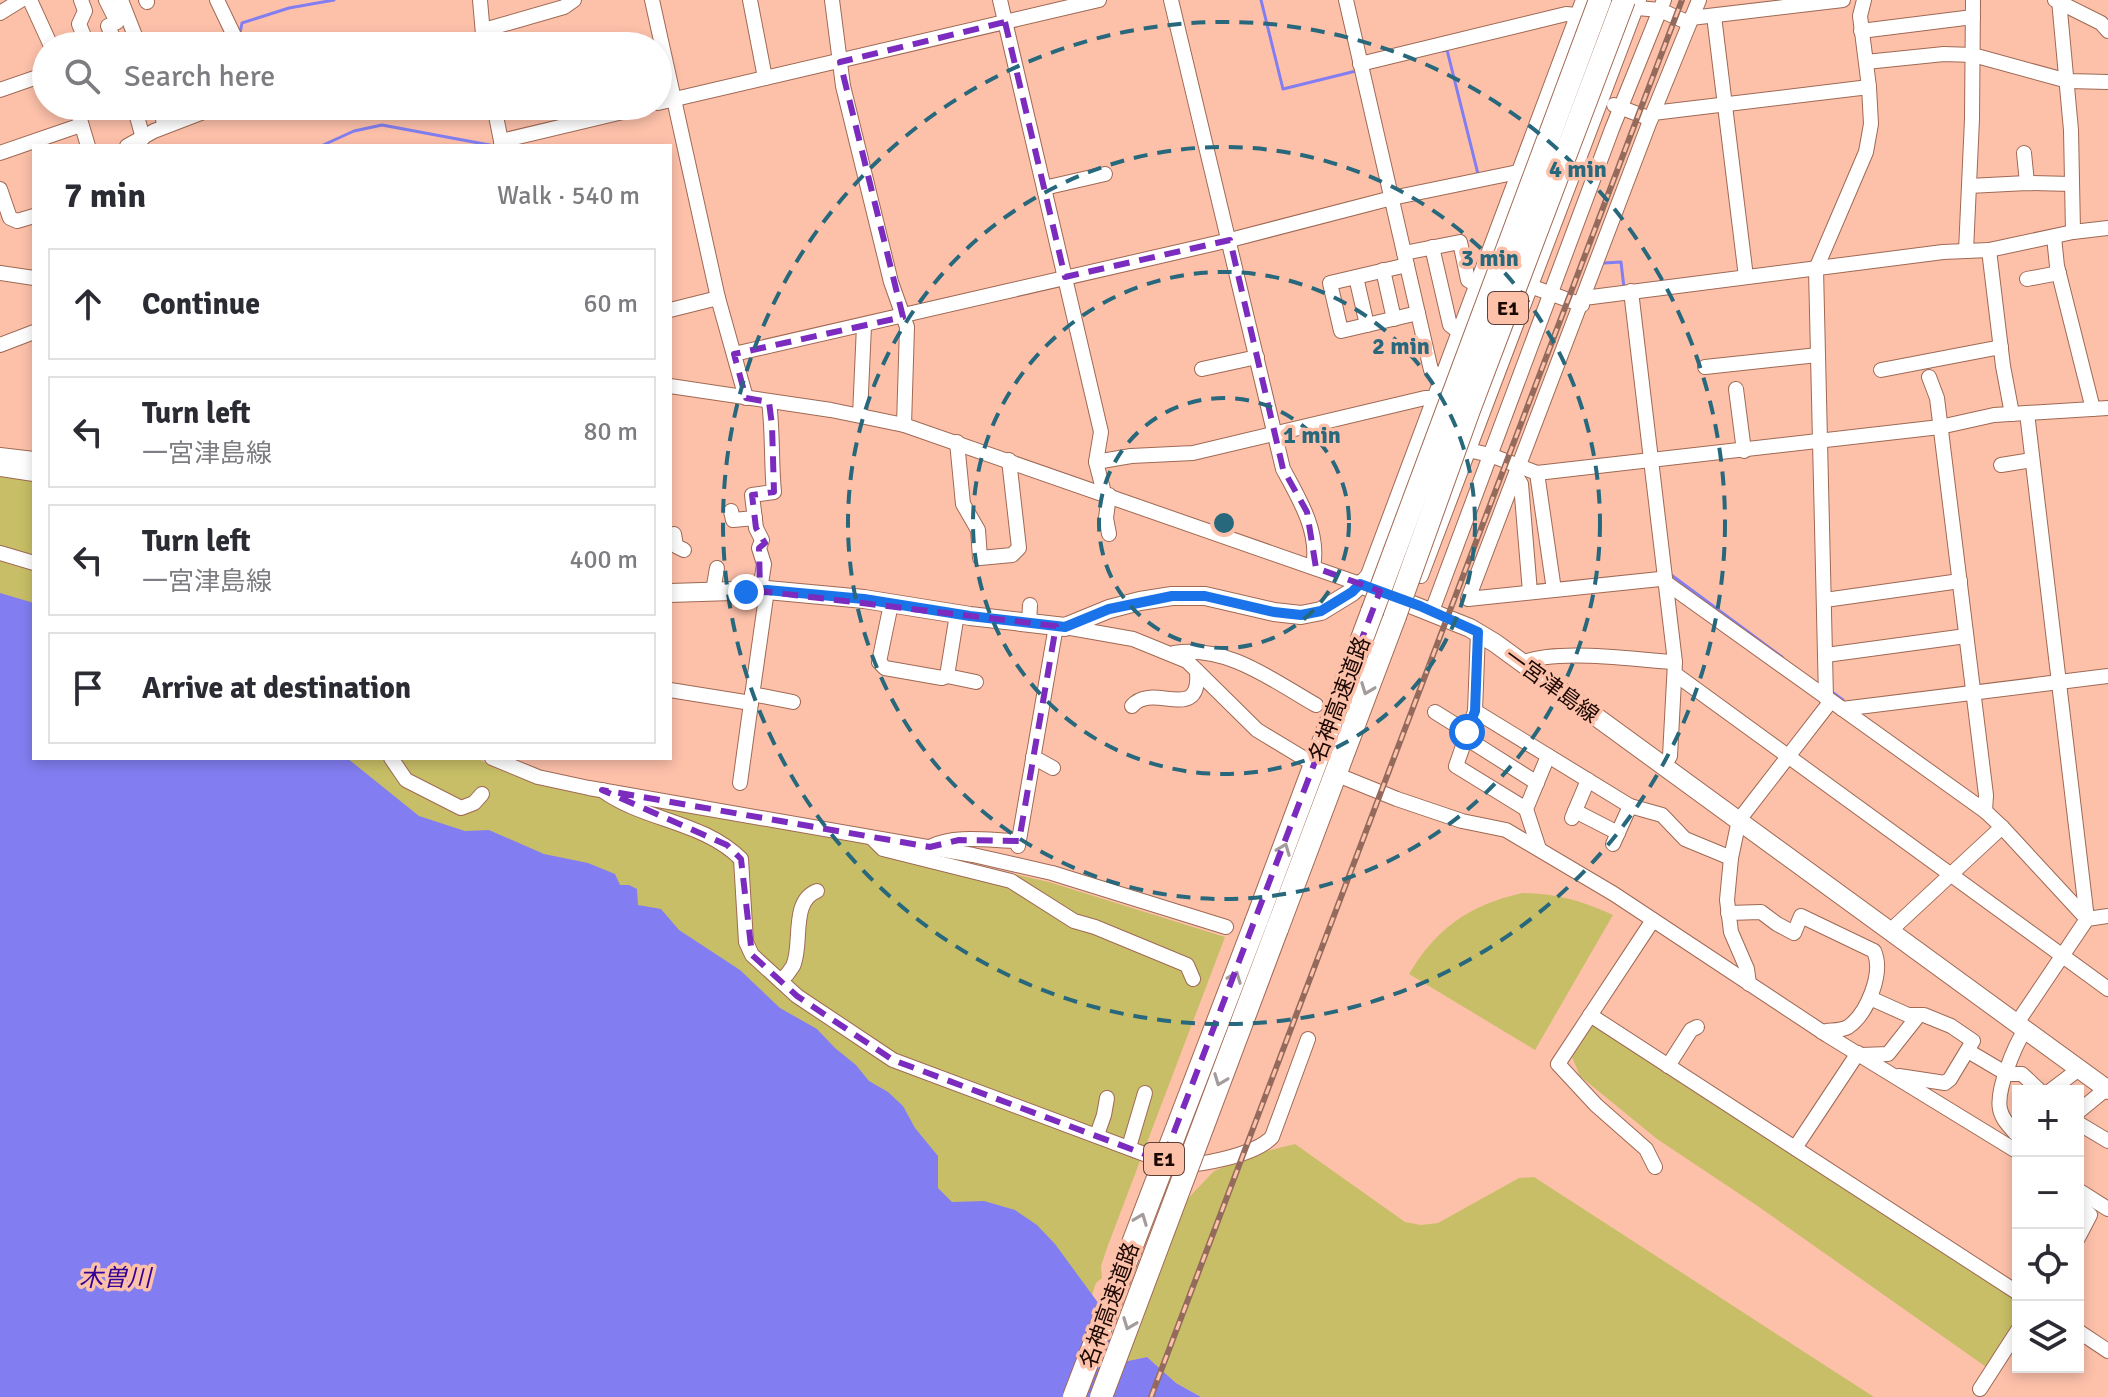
<!DOCTYPE html>
<meta charset="utf-8">
<style>
:root{--surface:#fff;--page:#f2f2f3;--text:#2b2b33;--muted:#7c7c81;--line:#e1e1e2}
body{margin:0;font-family:Signika,"Noto Sans JP",sans-serif;background:var(--page);color:var(--text)}
.controls{position:absolute;right:24px;bottom:24px;display:grid;overflow:hidden;border-radius:0px;box-shadow:0 4px 12px #0003}
.controls button{width:72px;height:72px;display:grid;place-items:center;padding:0;border:0;border-bottom:2px solid var(--line);background:var(--surface);color:var(--text);font:40px sans-serif}
.stop{position:absolute;width:24px;height:24px;margin:-18px;border:6px solid #1a73e8;border-radius:50%;background:#fff}
.stop.end{background:#1a73e8;border-color:#fff;box-shadow:0 2px 8px #0008}
.list{margin:0;padding:0;list-style:none}
h2{display:flex;justify-content:space-between;align-items:center;height:104px;margin:0;padding:0 32px;font-size:34px}
h2 small{font-size:26px;font-weight:400;color:var(--muted)}
.list li{display:grid;grid-template-columns:52px 1fr auto;gap:24px;align-items:center;box-sizing:border-box;height:112px;margin:0 16px 16px;padding:0 16px;border:2px solid var(--line);border-radius:0px}
.list b{display:block;font-size:30px;white-space:nowrap}
.list p{margin:0;font-size:26px;white-space:nowrap;color:var(--muted)}
.list em{font-size:26px;font-style:normal;color:var(--muted)}
.icon{flex:none;width:44px;height:44px;fill:none;stroke:currentColor;stroke-width:2;stroke-linecap:round;stroke-linejoin:round}
.map{position:relative;flex:none;width:2108px;height:1397px;overflow:hidden}
.search{position:absolute;background:var(--surface);box-shadow:0 4px 12px #0003;left:32px;top:32px;width:640px;height:88px;display:flex;align-items:center;gap:20px;box-sizing:border-box;padding:0 28px;border-radius:44px;color:var(--muted);font-size:30px}
.panel{position:absolute;background:var(--surface);box-shadow:0 4px 12px #0003;left:32px;top:144px;width:640px;height:616px;border-radius:0px}
.map>svg:first-child{display:block}
.green{fill:#c8be67}
.water{fill:#827ef1}
.lines{fill:none;stroke-linecap:round;stroke-linejoin:round}
.stream{stroke:#827ef1;stroke-width:3}
.minor-casing{stroke:#9f6954;stroke-width:16}
.major-casing{stroke:#9f6954;stroke-width:20}
.highway-casing{stroke:#9f6954;stroke-width:24}
.minor{stroke:#fff;stroke-width:14}
.major{stroke:#fff;stroke-width:18}
.highway{stroke:#fff;stroke-width:22}
.rail-casing{stroke:#936a5b;stroke-width:6}
.rail{stroke:#fdc1aa;stroke-width:3;stroke-dasharray:9;stroke-linecap:butt}
.highway-bridge-casing{stroke:#9f6954;stroke-width:24;stroke-linecap:butt}
.highway-bridge{stroke:#fff;stroke-width:22}
.oneway{stroke:#a49c9a}
.route{stroke:#1a73e8;stroke-width:10}
.marked{fill:none;stroke:#7b2cbf;stroke-width:6;stroke-dasharray:16 10;stroke-linejoin:round}
.ring{fill:none;stroke:#27687c;stroke-width:4;stroke-dasharray:14 10}
.labels{text-anchor:middle;stroke-width:7;stroke-linejoin:round;paint-order:stroke}
.shield{fill:#fdc1aa;stroke:#604035;stroke-width:2}
.shield-label{font-size:20px;font-weight:bold;fill:#1c0803}
.street-label{font-size:22px;fill:#1c0803;stroke:#fdc1aa}
.water-label{font-size:24px;font-style:italic;fill:#330096;stroke:#fdc1aa}
.centre{fill:#27687c;stroke:#fdc1aa;stroke-width:4}
.ring-label{font-size:24px;text-anchor:middle;font-weight:bold;fill:#27687c;stroke:#fdc1aa;stroke-width:7;stroke-linejoin:round;paint-order:stroke}
</style>
<div class="map">
<svg width="2108" height="1397" viewBox="0 0 2108 1397">
<rect width="100%" height="100%" fill="#fdc1aa"/>
<g class="green">
<path d="M 0,475 L 34,481 L 34,622 L 0,618 Z"/>
<path d="M 344,758 L 477,758 L 495,768 L 536,784 L 926,854 L 1049,882 L 1225,937 L 1107,1248 L 1101,1266 L 1102,1278 L 1096,1283 L 1089,1304 L 965,1217 L 688,937 L 645,908 L 474,837 L 412,815 Z"/>
<path d="M 1522,893 C 1556,893 1582,901 1613,915 L 1535,1050 L 1409,974 C 1436,928 1470,905 1522,893 Z"/>
<path d="M 1590,1019 L 2018,1296 L 2018,1325 L 1989,1369 L 1759,1207 L 1657,1139 L 1580,1076 L 1570,1052 Z"/>
<path d="M 1295,1144 L 1405,1222 L 1421,1225 L 1438,1223 L 1519,1178 L 1534,1177 L 1874,1397 L 1201,1397 L 1176,1383 L 1147,1357 L 1128,1361 L 1122,1359 L 1175,1212 L 1214,1171 L 1255,1154 Z"/>
</g>
<path class="water" d="M 0,593 L 34,603 L 34,758 L 347,758 L 419,816 L 465,831 L 489,830 L 544,854 L 588,863 L 615,874 L 620,885 L 629,885 L 637,889 L 638,905 L 661,909 L 679,930 L 740,970 L 780,1008 L 817,1029 L 835,1048 L 856,1065 L 869,1081 L 888,1092 L 903,1106 L 915,1128 L 938,1156 L 938,1188 L 952,1202 L 984,1201 L 1015,1210 L 1037,1225 L 1055,1244 L 1099,1304 L 1122,1359 L 1128,1361 L 1147,1357 L 1176,1383 L 1201,1397 L 0,1397 Z"/>
<g class="lines">
<g class="stream">
<path d="M 1261,0 L 1283,89 L 1356,71"/>
<path d="M 240,33 L 242,23 L 289,8 L 334,0"/>
<path d="M 1443,51 L 1447,50 L 1478,174"/>
<path d="M 321,146 L 354,131 L 382,125 L 495,146"/>
<path d="M 1604,263 L 1621,262 L 1624,288"/>
<path d="M 1670,574 L 1782,657"/>
<path d="M 1832,692 L 1843,700"/>
</g>
<defs>
<g id="minor">
<path d="M 30,0 L 51,46"/>
<path d="M 81,0 L 85,11 L 79,24 L 88,46"/>
<path d="M 106,0 L 117,22 L 108,26 L 112,35 L 108,37 L 111,46"/>
<path d="M 121,0 L 139,46"/>
<path d="M 146,0 L 147,2"/>
<path d="M 217,0 L 239,46"/>
<path d="M 480,0 L 484,46"/>
<path d="M 652,0 L 718,298 L 746,398"/>
<path d="M 750,0 L 765,78"/>
<path d="M 832,0 L 843,86 L 891,282 L 907,327 L 904,425"/>
<path d="M 1000,0 L 1101,432 L 1096,462 L 1104,493"/>
<path d="M 1171,0 L 1283,469 C 1299,498 1320,533 1313,567"/>
<path d="M 1346,0 L 1431,370 L 1442,379"/>
<path d="M 1699,0 L 1653,113 L 1468,599 L 1660,579 L 1665,582 L 1985,811 L 2002,827 L 2087,919 L 2108,916"/>
<path d="M 2055,0 L 2101,23 L 2108,31"/>
<path d="M 2059,0 L 2071,130 L 2073,232"/>
<path d="M 1637,8 L 1660,10 L 1689,23"/>
<path d="M 0,13 L 21,0"/>
<path d="M 1714,16 L 1746,277"/>
<path d="M 1691,18 L 1843,0"/>
<path d="M 484,30 L 564,7 L 574,0"/>
<path d="M 1861,31 L 1973,17"/>
<path d="M 1866,62 L 1944,54 L 1973,55 L 2068,81 L 2108,82"/>
<path d="M 1360,64 L 1566,14 L 1577,15"/>
<path d="M 0,90 L 46,74"/>
<path d="M 658,103 L 1099,0"/>
<path d="M 1614,105 L 1651,119"/>
<path d="M 76,106 L 88,146"/>
<path d="M 134,106 L 143,138"/>
<path d="M 159,106 L 165,126"/>
<path d="M 494,106 L 502,146"/>
<path d="M 1653,113 L 1869,87"/>
<path d="M 501,141 L 648,106"/>
<path d="M 127,146 L 154,131 L 219,106"/>
<path d="M 0,153 L 81,125"/>
<path d="M 2024,153 L 2027,183"/>
<path d="M 1969,186 L 2027,183 L 2072,184"/>
<path d="M 1044,188 L 1105,174"/>
<path d="M 0,189 L 10,218 L 17,221 L 34,216"/>
<path d="M 2054,237 L 2057,266 L 2093,409"/>
<path d="M 1432,247 L 1450,325 L 1459,332"/>
<path d="M 1989,250 L 2003,366 L 2012,414"/>
<path d="M 1966,251 L 1972,119 L 1973,0"/>
<path d="M 1404,253 L 1460,242 L 1468,280 L 1476,285"/>
<path d="M 1407,265 L 1330,283 L 1341,331 L 1418,313"/>
<path d="M 1383,270 L 1394,319"/>
<path d="M 0,273 L 34,278"/>
<path d="M 1356,277 L 1367,325"/>
<path d="M 2027,279 L 2059,273"/>
<path d="M 1522,283 L 1582,305"/>
<path d="M 1631,291 L 1675,662 L 1670,756 L 1664,766"/>
<path d="M 1584,298 L 1943,252 L 1989,250 L 2073,232 L 2108,228"/>
<path d="M 670,310 L 718,298"/>
<path d="M 0,345 L 34,332"/>
<path d="M 734,354 L 1230,240 L 1392,198 L 1518,172"/>
<path d="M 1705,367 L 1818,355"/>
<path d="M 1202,369 L 1257,357"/>
<path d="M 1881,370 L 2001,347"/>
<path d="M 1929,377 L 1937,398 L 1986,795 L 1985,811"/>
<path d="M 670,386 L 831,410 L 904,425 L 1360,584 L 1368,575 L 1583,0"/>
<path d="M 1736,389 L 1744,451"/>
<path d="M 860,415 L 864,326"/>
<path d="M 957,442 L 963,504 L 978,530 L 980,558 L 1012,555 L 1019,548 L 1009,460"/>
<path d="M 1468,450 L 1490,455 L 1537,473 L 1940,427 L 1994,415 L 2108,408"/>
<path d="M 0,455 L 34,459"/>
<path d="M 1096,462 L 1131,456 L 1193,453 L 1425,398 L 1434,398"/>
<path d="M 2001,465 L 2032,460"/>
<path d="M 1537,473 L 1554,590"/>
<path d="M 1516,476 L 1521,484 L 1530,592"/>
<path d="M 1109,495 L 1106,518 L 1109,534"/>
<path d="M 731,511 L 733,520 L 755,518"/>
<path d="M 670,535 L 674,534 L 676,546 L 684,550"/>
<path d="M 0,553 L 34,563"/>
<path d="M 1421,576 L 1639,0"/>
<path d="M 713,591 L 717,568"/>
<path d="M 760,591 L 764,564 L 759,548 L 762,540 L 756,528 L 752,495 L 774,492 C 771,462 773,431 769,402"/>
<path d="M 1825,600 L 1960,581"/>
<path d="M 891,604 L 879,662 L 885,668 L 942,678 L 947,676 L 957,614"/>
<path d="M 1432,611 L 1612,129 L 1664,0"/>
<path d="M 1029,623 L 1030,605"/>
<path d="M 1065,627 L 1133,639 L 1187,661 L 1257,730 L 1305,759"/>
<path d="M 1174,653 C 1228,645 1272,680 1316,705"/>
<path d="M 1826,655 L 1966,636"/>
<path d="M 1522,663 C 1558,648 1634,660 1675,662"/>
<path d="M 1675,674 L 2108,989"/>
<path d="M 947,676 L 976,682"/>
<path d="M 670,690 L 751,703 L 767,590"/>
<path d="M 752,694 L 793,702"/>
<path d="M 1826,698 L 1816,269 L 1866,152 L 1871,124 L 1869,87 L 1860,16 L 1864,0"/>
<path d="M 1132,706 C 1153,681 1201,725 1197,671"/>
<path d="M 1842,709 L 2108,676"/>
<path d="M 1475,711 L 1478,632"/>
<path d="M 1435,712 L 1467,732"/>
<path d="M 1466,738 L 1537,783"/>
<path d="M 1033,757 L 1053,768"/>
<path d="M 391,758 L 406,780 L 461,808 L 474,803 L 482,794"/>
<path d="M 492,758 L 538,777 L 589,788 L 973,855 L 1052,873 L 1226,927"/>
<path d="M 1345,778 L 1397,799 L 1462,821 L 1506,830 L 1614,894 L 1827,1035 L 2018,1152"/>
<path d="M 740,783 L 751,703"/>
<path d="M 602,790 C 644,821 703,821 741,859 L 746,942 L 752,955 L 797,996 L 893,1060 L 1171,1164 C 1195,1168 1255,1155 1272,1137 L 1308,1039"/>
<path d="M 1526,809 L 1456,766 L 1475,711 L 1630,806 L 1662,815 L 1685,839 L 1731,858"/>
<path d="M 1575,811 L 1618,833"/>
<path d="M 1572,818 L 1588,780"/>
<path d="M 872,838 L 883,849 L 1011,881 L 1074,921 L 1095,927 L 1187,965 L 1193,979"/>
<path d="M 1613,844 L 1630,806"/>
<path d="M 932,846 C 956,834 993,841 1019,841"/>
<path d="M 1018,846 L 1056,626"/>
<path d="M 1539,849 L 1526,809 L 1548,756"/>
<path d="M 1728,913 L 1761,912 L 1777,924 L 1794,933 L 1801,916 L 1874,951 C 1884,973 1867,1014 1848,1027 C 1841,1031 1830,1030 1822,1032"/>
<path d="M 1653,920 L 1558,1064 L 1596,1105 L 1646,1149 L 1655,1167"/>
<path d="M 1891,930 L 2002,827"/>
<path d="M 781,981 C 785,977 790,971 793,966 C 803,945 790,901 817,891"/>
<path d="M 1749,984 L 1747,969 L 1731,932 L 1727,900 L 1731,858 L 1739,820 L 1831,701"/>
<path d="M 1870,998 L 1908,1015 L 1924,1015 L 1951,1026 L 1973,1041 L 1950,1079 L 1945,1083 L 1899,1076"/>
<path d="M 1590,1015 L 2018,1293"/>
<path d="M 2017,1023 L 2087,919 L 2027,413"/>
<path d="M 1968,1051 L 2007,1074 L 2022,1074 L 2040,1091"/>
<path d="M 1861,1055 L 1888,1054 L 1918,1016"/>
<path d="M 1668,1066 L 1691,1030 L 1697,1027"/>
<path d="M 2050,1091 L 2079,1069"/>
<path d="M 2078,1112 L 2106,1089"/>
<path d="M 2078,1123 L 2108,1141"/>
<path d="M 1097,1135 L 1104,1115 L 1107,1098"/>
<path d="M 2018,1136 C 2011,1128 2002,1120 2000,1109 C 1996,1090 2015,1045 2025,1030"/>
<path d="M 1129,1147 L 1145,1093"/>
<path d="M 1795,1148 L 1858,1053"/>
<path d="M 2078,1190 L 2108,1209"/>
<path d="M 2078,1203 L 2090,1215 L 2078,1238"/>
<path d="M 2078,1331 L 2108,1351"/>
<path d="M 1980,1389 L 2018,1330"/>
</g>
<g id="major">
<path d="M 0,467 L 34,472"/>
<path d="M 670,593 L 767,590 L 864,599 L 970,616 L 1065,627 L 1109,609 L 1140,601 L 1172,596 L 1205,596 L 1274,612 L 1301,615 L 1321,611 L 1352,592 L 1360,584 L 1470,628 L 1495,643 L 2108,1090"/>
</g>
<g id="highway">
<path d="M 1256,922 L 1372,612"/>
<path d="M 1277,929 L 1395,616"/>
</g>
</defs>
<use href="#minor" class="minor-casing"/>
<use href="#major" class="major-casing"/>
<use href="#highway" class="highway-casing"/>
<use href="#minor" class="minor"/>
<use href="#major" class="major"/>
<use href="#highway" class="highway"/>
<defs>
<path id="rail" d="M 1151,1397 L 1682,0"/>
</defs>
<use href="#rail" class="rail-casing"/>
<use href="#rail" class="rail"/>
<defs>
<g id="highway-bridge">
<path d="M 1372,612 L 1600,0"/>
<path d="M 1395,616 L 1469,410 L 1624,0"/>
<path d="M 1074,1397 L 1256,922"/>
<path d="M 1101,1397 L 1277,929"/>
</g>
</defs>
<use href="#highway-bridge" class="highway-bridge-casing"/>
<use href="#highway-bridge" class="highway-bridge"/>
</g>
<defs><path id="oneway-chevron" d="M-2-3.5L2.5 0L-2 3.5" fill="none" stroke-width="1.6" stroke-linecap="round" stroke-linejoin="round" transform="scale(2)"/></defs>
<g class="oneway">
<use href="#oneway-chevron" transform="translate(1367 689) rotate(111)"/>
<use href="#oneway-chevron" transform="translate(1284 849) rotate(-69)"/>
<use href="#oneway-chevron" transform="translate(1235 977) rotate(-69)"/>
<use href="#oneway-chevron" transform="translate(1220 1080) rotate(111)"/>
<use href="#oneway-chevron" transform="translate(1141 1219) rotate(-69)"/>
<use href="#oneway-chevron" transform="translate(1129 1324) rotate(111)"/>
</g>
<g class="lines">
<path class="route" d="M 746,592 L 767,590 L 864,599 L 970,616 L 1065,627 L 1109,609 L 1172,596 L 1205,596 L 1274,612 L 1301,615 L 1321,611 L 1352,592 L 1360,584 L 1420,606 L 1478,632 L 1475,711 L 1467,732"/>
</g>
<path class="marked" d="M 1005,22 L 1065,277 L 1230,240 L 1283,469 L 1307,512 L 1316,568 L 1380,591 L 1163,1161 L 893,1060 L 797,996 L 752,955 L 741,859 L 727,845 L 602,790 L 930,847 L 959,840 L 1019,841 L 1056,626 L 760,591 L 759,548 L 765,543 L 756,528 L 752,495 L 774,492 L 772,425 L 769,402 L 746,398 L 734,354 L 903,317 L 840,62 Z"/>
<g class="ring">
<circle cx="1224" cy="523" r="125"/>
<circle cx="1224" cy="523" r="251"/>
<circle cx="1224" cy="523" r="376"/>
<circle cx="1224" cy="523" r="501"/>
</g>
<g class="labels">
<g class="shield">
<rect x="1488" y="292" width="40" height="32" rx="6"/>
<rect x="1144" y="1143" width="40" height="32" rx="6"/>
</g>
<g class="shield-label">
<text x="1508" y="315">E1</text>
<text x="1164" y="1166">E1</text>
</g>
<g class="street-label">
<text transform="translate(1552 685) rotate(36)" y="8">一宮津島線</text>
<text transform="translate(1339 699) rotate(-69)" y="8">名神高速道路</text>
<text transform="translate(1109 1305) rotate(-70)" y="8">名神高速道路</text>
</g>
<g class="water-label">
<text x="115" y="1286">木曽川</text>
</g>
</g>
<circle cx="1224" cy="523" r="12" class="centre"/>
<g class="ring-label">
<text x="1578" y="177">4 min</text>
<text x="1490" y="266">3 min</text>
<text x="1401" y="354">2 min</text>
<text x="1312" y="443">1 min</text>
</g>
</svg>
<div class="controls">
<button>+</button>
<button>−</button>
<button><svg class="icon" aria-label="locate" viewBox="0 0 24 24"><circle cx="12" cy="12" r="6"/><path d="M12 2v4M12 18v4M2 12h4M18 12h4"/></svg></button>
<button><svg class="icon" aria-label="layers" viewBox="0 0 24 24"><path d="M12 4l9 5-9 5-9-5zM3 14l9 5 9-5"/></svg></button>
</div>
<div class="stop" style="left:1467px;top:732px"></div>
<div class="stop end" style="left:746px;top:592px"></div>
<div class="search"><svg class="icon" aria-label="search" viewBox="0 0 24 24"><circle cx="10" cy="10" r="6"/><path d="M15 15l6 6"/></svg>Search here</div>
<section class="panel">
<h2>7 min<small>Walk · 540 m</small></h2>
<ul class="list">
<li><svg class="icon" aria-label="ahead" viewBox="0 0 24 24"><path d="M12 20V5M6 11l6-6 6 6"/></svg><div><b>Continue</b></div><em>60 m</em></li>
<li><svg class="icon" aria-label="left" viewBox="0 0 24 24"><path d="M17 20v-9H6M10 6l-5 5 5 5"/></svg><div><b>Turn left</b><p>一宮津島線</p></div><em>80 m</em></li>
<li><svg class="icon" aria-label="left" viewBox="0 0 24 24"><path d="M17 20v-9H6M10 6l-5 5 5 5"/></svg><div><b>Turn left</b><p>一宮津島線</p></div><em>400 m</em></li>
<li><svg class="icon" aria-label="arrive" viewBox="0 0 24 24"><path d="M6 21V4h12l-3 4 3 4H6"/></svg><div><b>Arrive at destination</b></div></li>
</ul>
</section>
</div>
